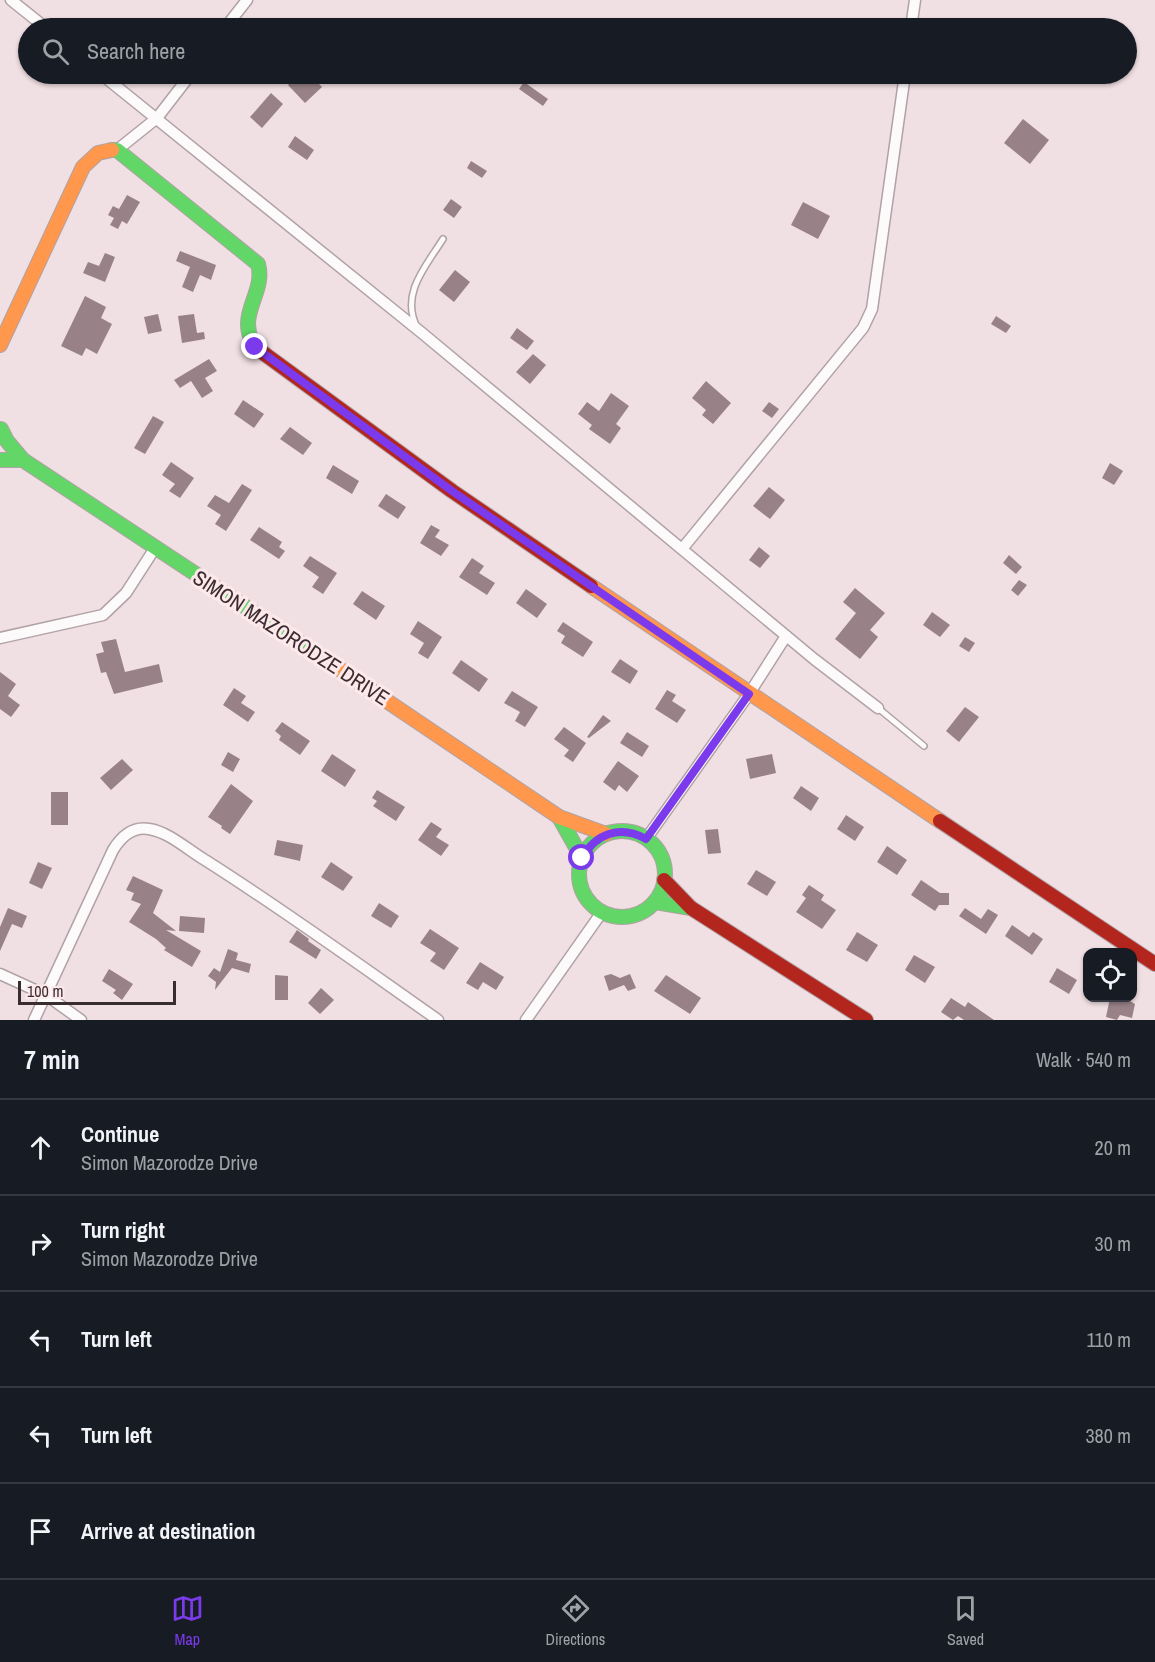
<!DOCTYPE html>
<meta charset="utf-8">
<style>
:root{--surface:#171b24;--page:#20242c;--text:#f1f3f6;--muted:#9ea1a6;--line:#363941;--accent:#7c3aed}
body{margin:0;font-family:"Archivo Narrow",sans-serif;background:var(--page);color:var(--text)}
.controls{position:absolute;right:18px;bottom:18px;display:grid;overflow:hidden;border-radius:12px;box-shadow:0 2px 4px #0004}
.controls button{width:54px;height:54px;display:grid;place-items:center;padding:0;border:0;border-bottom:2px solid var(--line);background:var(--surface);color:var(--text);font:30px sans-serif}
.scale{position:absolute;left:18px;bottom:15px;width:158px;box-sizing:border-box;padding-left:6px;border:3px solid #3a2d30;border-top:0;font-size:16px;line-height:21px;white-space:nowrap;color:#3a2d30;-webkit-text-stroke:4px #fde9ec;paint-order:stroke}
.stop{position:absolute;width:18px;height:18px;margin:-14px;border:4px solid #7c3aed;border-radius:50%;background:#fff}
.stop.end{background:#7c3aed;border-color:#fff;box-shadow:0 2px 6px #0008}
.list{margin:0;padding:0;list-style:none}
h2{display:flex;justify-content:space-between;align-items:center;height:78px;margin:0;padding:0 24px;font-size:26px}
h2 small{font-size:20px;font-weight:400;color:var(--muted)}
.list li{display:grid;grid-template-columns:39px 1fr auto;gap:18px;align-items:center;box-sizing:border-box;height:96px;padding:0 24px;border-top:2px solid var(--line)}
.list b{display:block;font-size:22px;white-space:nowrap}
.list p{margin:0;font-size:20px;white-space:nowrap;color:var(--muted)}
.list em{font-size:20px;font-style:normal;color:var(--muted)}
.icon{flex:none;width:33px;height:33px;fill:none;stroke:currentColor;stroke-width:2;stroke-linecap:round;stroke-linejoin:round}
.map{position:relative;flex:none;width:1155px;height:1020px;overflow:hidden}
.search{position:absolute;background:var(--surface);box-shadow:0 2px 4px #0004;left:18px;right:18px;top:18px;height:66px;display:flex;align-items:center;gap:15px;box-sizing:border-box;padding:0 21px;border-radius:33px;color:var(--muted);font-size:22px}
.sheet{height:558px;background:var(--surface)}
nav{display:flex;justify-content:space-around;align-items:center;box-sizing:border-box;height:84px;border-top:2px solid var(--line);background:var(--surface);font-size:16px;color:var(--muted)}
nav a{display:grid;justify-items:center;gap:3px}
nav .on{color:var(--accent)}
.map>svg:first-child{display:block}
.building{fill:#988288}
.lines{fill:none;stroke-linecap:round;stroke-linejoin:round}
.lane-casing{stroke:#b0a2a5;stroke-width:8}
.street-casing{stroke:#b0a2a5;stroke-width:13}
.fast-casing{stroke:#b0a2a5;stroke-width:16}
.slow-casing{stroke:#b0a2a5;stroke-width:16}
.jam-casing{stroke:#b0a2a5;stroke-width:16}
.lane{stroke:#fdfafb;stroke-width:5}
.street{stroke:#fdfafb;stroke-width:10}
.fast{stroke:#63d668;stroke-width:14}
.slow{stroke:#ff974d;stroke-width:14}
.jam{stroke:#b3261e;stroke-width:14}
.route{stroke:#7c3aed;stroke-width:8}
.labels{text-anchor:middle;stroke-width:6;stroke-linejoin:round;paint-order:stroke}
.street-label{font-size:21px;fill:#3a2d30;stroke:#fde9ec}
</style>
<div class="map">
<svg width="1155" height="1020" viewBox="0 0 1155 1020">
<rect width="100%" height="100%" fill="#f1e0e3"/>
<g class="building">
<path d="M 300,74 L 309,74 L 322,87 L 305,103 L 288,85 Z"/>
<path d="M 524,82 L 548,99 L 543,106 L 519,89 Z"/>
<path d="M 271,93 L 283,104 L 262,128 L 250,117 Z"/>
<path d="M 1023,119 L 1049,140 L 1030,164 L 1004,143 Z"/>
<path d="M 295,136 L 314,150 L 307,160 L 288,147 Z"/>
<path d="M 471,161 L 487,171 L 482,178 L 467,168 Z"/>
<path d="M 127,195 L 140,202 L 127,224 L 122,221 L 118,229 L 110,225 L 114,218 L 108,215 L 113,206 L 119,209 Z"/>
<path d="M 451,199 L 462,207 L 454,218 L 443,210 Z"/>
<path d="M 803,202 L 830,216 L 818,239 L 791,225 Z"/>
<path d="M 180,251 L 216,265 L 211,280 L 200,275 L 193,292 L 182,287 L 190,267 L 176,261 Z"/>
<path d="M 105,253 L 115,257 L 105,282 L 83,273 L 88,262 L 99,266 Z"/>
<path d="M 455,270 L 470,282 L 454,302 L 439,290 Z"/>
<path d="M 85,296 L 106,307 L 101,318 L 112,324 L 97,354 L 86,348 L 82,356 L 61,346 Z"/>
<path d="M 158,314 L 162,331 L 148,334 L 144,317 Z"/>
<path d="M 194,314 L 197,333 L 204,332 L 205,339 L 182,343 L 178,316 Z"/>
<path d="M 996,316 L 1011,326 L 1006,333 L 991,324 Z"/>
<path d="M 517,328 L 534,341 L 527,350 L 510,338 Z"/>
<path d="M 533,354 L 546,365 L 530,384 L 516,372 Z"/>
<path d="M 209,359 L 217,371 L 205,378 L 213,391 L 202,398 L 191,381 L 180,388 L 174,380 Z"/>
<path d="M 706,381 L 731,403 L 713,424 L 702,415 L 706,410 L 692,398 Z"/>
<path d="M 611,393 L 629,406 L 616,424 L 621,428 L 610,444 L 589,429 L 592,425 L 578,414 L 587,402 L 599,411 Z"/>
<path d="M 243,400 L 264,414 L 254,428 L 234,414 Z"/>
<path d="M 769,402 L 779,409 L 772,418 L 762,411 Z"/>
<path d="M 153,416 L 164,422 L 145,454 L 134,448 Z"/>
<path d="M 290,427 L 312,443 L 303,455 L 280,439 Z"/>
<path d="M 171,462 L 194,478 L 180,498 L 169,491 L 175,484 L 162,475 Z"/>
<path d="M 1110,463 L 1123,471 L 1114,485 L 1102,478 Z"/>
<path d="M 333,465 L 359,481 L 352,494 L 326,478 Z"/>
<path d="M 242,484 L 252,490 L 226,531 L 215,524 L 221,515 L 207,506 L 215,495 L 229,503 Z"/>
<path d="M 769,487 L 785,500 L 770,519 L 753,506 Z"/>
<path d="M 386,494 L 406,507 L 398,519 L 378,506 Z"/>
<path d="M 431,525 L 440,530 L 435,537 L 449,545 L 441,556 L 420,543 Z"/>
<path d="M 259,527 L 282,542 L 279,547 L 285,551 L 279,559 L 250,540 Z"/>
<path d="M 759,547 L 770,556 L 760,568 L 749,560 Z"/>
<path d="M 1009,555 L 1022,567 L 1016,574 L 1003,563 Z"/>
<path d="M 310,556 L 337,573 L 323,594 L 312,587 L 319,577 L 303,566 Z"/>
<path d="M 472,558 L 484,566 L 479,573 L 495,583 L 487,595 L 459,577 Z"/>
<path d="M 1019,580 L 1027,585 L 1018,596 L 1011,590 Z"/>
<path d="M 855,588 L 885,613 L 870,630 L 878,637 L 860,659 L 835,639 L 856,613 L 843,602 Z"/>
<path d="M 526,589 L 547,604 L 537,618 L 516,603 Z"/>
<path d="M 362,591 L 385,606 L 376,620 L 353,604 Z"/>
<path d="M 932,612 L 950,625 L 940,637 L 923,625 Z"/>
<path d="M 418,621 L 442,637 L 428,659 L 418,653 L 424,643 L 410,634 Z"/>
<path d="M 563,622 L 593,642 L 583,657 L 561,643 L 565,636 L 557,631 Z"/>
<path d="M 965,637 L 975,643 L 969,652 L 959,646 Z"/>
<path d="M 116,639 L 125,672 L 159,664 L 163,682 L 114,694 L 106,672 L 101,673 L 96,654 L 104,652 L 101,642 Z"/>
<path d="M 620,659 L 638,671 L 630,684 L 611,672 Z"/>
<path d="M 461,660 L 488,679 L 479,692 L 452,673 Z"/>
<path d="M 0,672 L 16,684 L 8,696 L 20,705 L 11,717 L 0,709 Z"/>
<path d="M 234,688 L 246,696 L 241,703 L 255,712 L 248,722 L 223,705 Z"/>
<path d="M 667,690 L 676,695 L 672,701 L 686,710 L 677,723 L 655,709 Z"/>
<path d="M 512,691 L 538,707 L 525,727 L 515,721 L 520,712 L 504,703 Z"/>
<path d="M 965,707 L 979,717 L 959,742 L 946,731 Z"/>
<path d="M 603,715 L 611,721 L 589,738 L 587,737 Z"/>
<path d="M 282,722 L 310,741 L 300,755 L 279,740 L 281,736 L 275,731 Z"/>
<path d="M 564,727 L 586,743 L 573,762 L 564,756 L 569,750 L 554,739 Z"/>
<path d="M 627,732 L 649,746 L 642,757 L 620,743 Z"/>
<path d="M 228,752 L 240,759 L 233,772 L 221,765 Z"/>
<path d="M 332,754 L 356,770 L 345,787 L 321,771 Z"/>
<path d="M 772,754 L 776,773 L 750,779 L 746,759 Z"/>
<path d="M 122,759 L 133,770 L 111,790 L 100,778 Z"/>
<path d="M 618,761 L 639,776 L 627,792 L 619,785 L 615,791 L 603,782 Z"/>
<path d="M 231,784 L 253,801 L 230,834 L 221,828 L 222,826 L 208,817 Z"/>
<path d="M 801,786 L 819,798 L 811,811 L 793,798 Z"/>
<path d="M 377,790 L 405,807 L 396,821 L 373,806 L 377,801 L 372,798 Z"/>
<rect x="51" y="792" width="17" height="33"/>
<path d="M 846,815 L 864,827 L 855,841 L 837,829 Z"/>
<path d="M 431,822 L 442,829 L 436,837 L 449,845 L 441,856 L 418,840 Z"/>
<path d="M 718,829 L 721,853 L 708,854 L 705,830 Z"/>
<path d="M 277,840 L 303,845 L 300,861 L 274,855 Z"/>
<path d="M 887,846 L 907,860 L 897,875 L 877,862 Z"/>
<path d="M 38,862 L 52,868 L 42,889 L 29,883 Z"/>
<path d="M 331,862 L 353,877 L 343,891 L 321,877 Z"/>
<path d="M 756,870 L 776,882 L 767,896 L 747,884 Z"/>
<path d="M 133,876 L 163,890 L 153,913 L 176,931 L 166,930 L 201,951 L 192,967 L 164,950 L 166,948 L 156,939 L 129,922 L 141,904 L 131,900 L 134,893 L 126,890 Z"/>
<path d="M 921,880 L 940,893 L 949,893 L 949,905 L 939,905 L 935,911 L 911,895 Z"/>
<path d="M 809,885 L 824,895 L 821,900 L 836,910 L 822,929 L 796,912 L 806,898 L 802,895 Z"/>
<path d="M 379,903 L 399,916 L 391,928 L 371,916 Z"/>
<path d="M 8,908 L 27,916 L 22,928 L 12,924 L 0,951 L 0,927 Z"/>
<path d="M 965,908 L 981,919 L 988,909 L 998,915 L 986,934 L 959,916 Z"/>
<path d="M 180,916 L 205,918 L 204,933 L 179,931 Z"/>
<path d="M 1012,925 L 1029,937 L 1033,932 L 1043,939 L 1032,955 L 1005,936 Z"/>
<path d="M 430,929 L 459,948 L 444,970 L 430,961 L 436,953 L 420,943 Z"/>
<path d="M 297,930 L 309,939 L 308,941 L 321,950 L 316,959 L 289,942 Z"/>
<path d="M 857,932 L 878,945 L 867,962 L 846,950 Z"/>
<path d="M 228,949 L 238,953 L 236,960 L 251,964 L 249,973 L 232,968 L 215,990 L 216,982 L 208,976 L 214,968 L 220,972 Z"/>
<path d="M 914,955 L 935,967 L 925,983 L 905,970 Z"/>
<path d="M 480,962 L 504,977 L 496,990 L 483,982 L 478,990 L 466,983 Z"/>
<path d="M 1057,968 L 1077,980 L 1069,994 L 1049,982 Z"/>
<path d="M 109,969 L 133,984 L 122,1000 L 113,993 L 116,990 L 102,981 Z"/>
<path d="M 611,974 L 620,978 L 630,974 L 636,988 L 628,991 L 624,985 L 609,991 L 604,976 Z"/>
<path d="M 275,975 L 288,976 L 288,1000 L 275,1000 Z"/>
<path d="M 666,975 L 701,998 L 690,1014 L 654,991 Z"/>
<path d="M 321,988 L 334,1000 L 320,1014 L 308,1003 Z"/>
<path d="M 951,998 L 965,1007 L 968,1002 L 994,1020 L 964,1020 L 958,1016 L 953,1020 L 941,1012 Z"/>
<path d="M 1110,998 L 1125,998 L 1135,1004 L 1132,1018 L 1120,1015 L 1117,1020 L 1106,1017 Z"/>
</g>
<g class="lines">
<defs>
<g id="lane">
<path d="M 417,327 C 400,294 426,266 443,239"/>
<path d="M 878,708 L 924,746"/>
</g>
<g id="street">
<path d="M 11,0 L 46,28"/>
<path d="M 225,28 L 247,0"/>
<path d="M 911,28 L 915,0"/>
<path d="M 101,74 L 422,333 L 814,659 L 878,708"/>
<path d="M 117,150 L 157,118 L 191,74"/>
<path d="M 682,549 L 863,328 L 872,309 L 905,74"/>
<path d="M 0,638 L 103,615 L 126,593 L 155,548"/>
<path d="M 646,839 L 749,694 L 786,636"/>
<path d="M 0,974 L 46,995 L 81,1020"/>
<path d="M 34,1020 L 113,850 C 121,837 132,826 149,829 C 169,832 188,850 205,860 C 284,910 361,966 438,1020"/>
<path d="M 526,1020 L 602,912"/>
</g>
<g id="fast">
<path d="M 112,150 L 117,150 L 258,264 C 266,291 238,313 252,341"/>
<path d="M 1,429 L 7,441 L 23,460 L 332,664"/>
<path d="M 0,460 L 23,460"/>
<path d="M 559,817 L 582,858"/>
<circle cx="622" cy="874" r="43"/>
<path d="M 655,902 L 691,908"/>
</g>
<g id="slow">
<path d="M 0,345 L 83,167 L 98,153 L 112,150"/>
<path d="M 591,586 L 940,821"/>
<path d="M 332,664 L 559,817 L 606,834"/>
</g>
<g id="jam">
<path d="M 252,341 L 255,347 L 452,491 L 591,586"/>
<path d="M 940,821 L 1155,964"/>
<path d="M 664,880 L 691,908 L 866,1020"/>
</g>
</defs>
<use href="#lane" class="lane-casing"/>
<use href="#street" class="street-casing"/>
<use href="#fast" class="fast-casing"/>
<use href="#slow" class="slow-casing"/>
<use href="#jam" class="jam-casing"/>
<use href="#lane" class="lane"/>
<use href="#street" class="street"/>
<use href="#fast" class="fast"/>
<use href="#slow" class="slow"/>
<use href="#jam" class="jam"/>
</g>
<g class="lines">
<path class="route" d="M 255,347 L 452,491 L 749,694 L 646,839 C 620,825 596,833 582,858"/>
</g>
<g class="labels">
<g class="street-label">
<text transform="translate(291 638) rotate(33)" y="7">SIMON MAZORODZE DRIVE</text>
</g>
</g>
</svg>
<div class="controls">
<button><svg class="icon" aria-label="locate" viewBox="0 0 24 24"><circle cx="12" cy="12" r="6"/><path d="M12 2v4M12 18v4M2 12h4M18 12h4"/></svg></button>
</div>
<div class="scale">100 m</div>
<div class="stop" style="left:582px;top:858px"></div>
<div class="stop end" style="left:255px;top:347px"></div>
<div class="search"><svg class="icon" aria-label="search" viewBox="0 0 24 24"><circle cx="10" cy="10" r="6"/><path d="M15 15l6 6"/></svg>Search here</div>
</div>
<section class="sheet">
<h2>7 min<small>Walk · 540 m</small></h2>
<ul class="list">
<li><svg class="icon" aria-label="ahead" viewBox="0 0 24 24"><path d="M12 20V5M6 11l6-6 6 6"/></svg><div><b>Continue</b><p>Simon Mazorodze Drive</p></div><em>20 m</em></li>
<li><svg class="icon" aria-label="right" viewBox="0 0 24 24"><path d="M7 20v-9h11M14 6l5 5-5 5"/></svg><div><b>Turn right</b><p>Simon Mazorodze Drive</p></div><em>30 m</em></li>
<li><svg class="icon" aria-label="left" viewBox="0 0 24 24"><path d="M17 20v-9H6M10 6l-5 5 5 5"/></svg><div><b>Turn left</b></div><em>110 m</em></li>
<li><svg class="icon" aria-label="left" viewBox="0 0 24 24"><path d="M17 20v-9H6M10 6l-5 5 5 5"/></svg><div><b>Turn left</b></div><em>380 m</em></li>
<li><svg class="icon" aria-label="arrive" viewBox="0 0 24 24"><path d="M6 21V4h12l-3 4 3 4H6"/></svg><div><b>Arrive at destination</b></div></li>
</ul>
</section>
<nav>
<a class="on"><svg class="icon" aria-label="map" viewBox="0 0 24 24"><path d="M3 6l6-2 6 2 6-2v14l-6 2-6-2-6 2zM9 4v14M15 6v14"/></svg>Map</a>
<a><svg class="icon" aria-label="directions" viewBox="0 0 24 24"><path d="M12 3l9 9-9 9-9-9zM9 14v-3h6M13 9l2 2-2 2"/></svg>Directions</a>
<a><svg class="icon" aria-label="saved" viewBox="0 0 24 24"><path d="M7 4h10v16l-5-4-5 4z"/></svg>Saved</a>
</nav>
